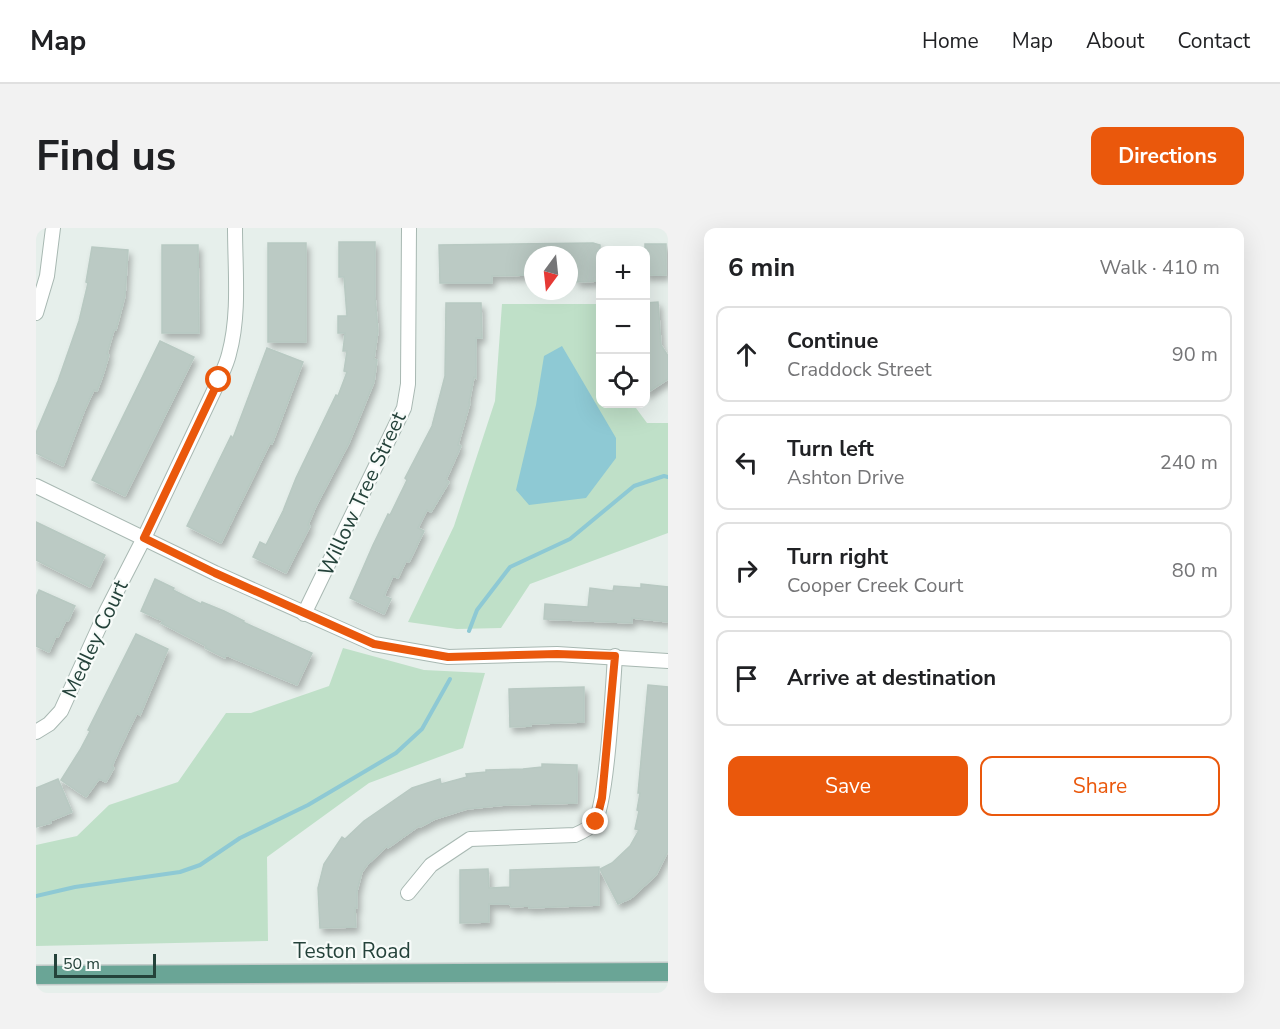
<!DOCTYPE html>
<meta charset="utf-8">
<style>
:root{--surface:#fff;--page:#f2f2f2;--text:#202124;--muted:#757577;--line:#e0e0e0;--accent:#ea580c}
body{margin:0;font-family:"Nunito Sans",sans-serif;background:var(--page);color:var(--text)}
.controls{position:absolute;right:18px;top:18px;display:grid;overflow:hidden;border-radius:12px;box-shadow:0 6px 24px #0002}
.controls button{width:54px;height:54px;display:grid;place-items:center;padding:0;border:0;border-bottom:2px solid var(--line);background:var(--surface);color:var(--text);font:30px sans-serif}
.compass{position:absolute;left:488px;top:18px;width:54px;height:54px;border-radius:50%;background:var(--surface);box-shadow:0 6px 24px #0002;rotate:195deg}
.scale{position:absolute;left:18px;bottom:15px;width:102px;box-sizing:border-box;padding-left:6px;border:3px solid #24423a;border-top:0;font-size:16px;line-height:21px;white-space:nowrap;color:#24423a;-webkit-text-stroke:4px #f7fbf9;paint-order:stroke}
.stop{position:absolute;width:18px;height:18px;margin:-14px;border:4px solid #ea580c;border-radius:50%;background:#fff}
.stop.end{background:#ea580c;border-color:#fff;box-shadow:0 2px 6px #0008}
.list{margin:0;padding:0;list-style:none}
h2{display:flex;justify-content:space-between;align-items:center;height:78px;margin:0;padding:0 24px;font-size:26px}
h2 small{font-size:20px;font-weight:400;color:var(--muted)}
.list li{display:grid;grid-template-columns:39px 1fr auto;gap:18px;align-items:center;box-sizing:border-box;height:96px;margin:0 12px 12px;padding:0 12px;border:2px solid var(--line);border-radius:12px}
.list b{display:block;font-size:22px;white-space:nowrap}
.list p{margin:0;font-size:20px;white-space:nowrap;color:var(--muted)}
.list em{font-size:20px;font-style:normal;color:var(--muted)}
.actions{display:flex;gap:12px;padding:18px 24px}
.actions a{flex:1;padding:14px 0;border:2px solid var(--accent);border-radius:12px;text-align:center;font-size:21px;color:var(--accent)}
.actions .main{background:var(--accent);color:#fff}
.icon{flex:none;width:33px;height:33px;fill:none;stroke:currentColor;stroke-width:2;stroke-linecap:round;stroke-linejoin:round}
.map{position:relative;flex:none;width:632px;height:765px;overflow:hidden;border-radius:12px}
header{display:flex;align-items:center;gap:36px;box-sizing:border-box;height:84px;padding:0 30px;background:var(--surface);border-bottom:2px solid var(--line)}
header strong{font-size:28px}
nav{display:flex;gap:33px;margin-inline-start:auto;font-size:21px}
.intro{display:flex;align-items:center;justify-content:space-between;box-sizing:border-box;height:144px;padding:0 36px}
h1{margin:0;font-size:42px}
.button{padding:15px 27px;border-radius:12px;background:var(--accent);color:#fff;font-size:21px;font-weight:700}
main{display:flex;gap:36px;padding:0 36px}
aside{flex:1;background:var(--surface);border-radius:12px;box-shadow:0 6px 24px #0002}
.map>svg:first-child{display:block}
.green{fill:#bfe0c8}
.water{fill:#8ec9d4}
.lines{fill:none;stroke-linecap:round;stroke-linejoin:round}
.stream{stroke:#8ec9d4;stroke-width:4}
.building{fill:#bbcac4;stroke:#b8c9c2;stroke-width:1.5;filter:url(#shadow)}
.minor-casing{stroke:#a8b8b2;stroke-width:16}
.major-casing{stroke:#c2cac8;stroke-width:21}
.minor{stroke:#fff;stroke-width:14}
.major{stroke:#6aa596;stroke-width:18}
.route{stroke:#ea580c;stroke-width:8}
.labels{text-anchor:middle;stroke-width:4.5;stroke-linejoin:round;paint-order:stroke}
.street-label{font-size:21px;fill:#24423a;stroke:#f7fbf9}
</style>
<header>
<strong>Map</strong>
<nav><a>Home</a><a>Map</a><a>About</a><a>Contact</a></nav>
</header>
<div class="intro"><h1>Find us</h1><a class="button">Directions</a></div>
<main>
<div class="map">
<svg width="632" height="765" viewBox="0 0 632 765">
<defs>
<filter id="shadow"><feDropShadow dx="3" dy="5" stdDeviation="3" flood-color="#0004"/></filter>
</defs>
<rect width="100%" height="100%" fill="#e6efeb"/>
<g class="green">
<path d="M 466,76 L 560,76 L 564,110 L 564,176 L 597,176 L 611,195 L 632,195 L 632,305 L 494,356 L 465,400 L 421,401 L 372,394 L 418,298 L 459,173 Z"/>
<path d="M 307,420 L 388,442 L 449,445 L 427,520 L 333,555 L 231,629 L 232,713 L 0,718 L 0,617 L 41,608 L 73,577 L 142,554 L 190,485 L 215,485 L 293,458 Z"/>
</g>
<path class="water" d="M 526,118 L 580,210 L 580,230 L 550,270 L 493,277 L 480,262 L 500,177 L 508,128 Z"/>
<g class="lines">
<g class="stream">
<path d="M 433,403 L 441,382 L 474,339 L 534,311 L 598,258 L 628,248 L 632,249"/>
<path d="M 0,668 L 39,659 L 144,644 L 164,637 L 204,610 L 272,577 L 360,525 L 386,501 L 414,451"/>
</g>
</g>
<g class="building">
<path d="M 303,14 L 339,14 L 339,69 L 342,103 L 338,131 L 341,132 L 338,154 L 313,215 L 280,278 L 272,297 L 274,298 L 250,345 L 217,329 L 224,314 L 230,317 L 247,283 L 260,250 L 300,167 L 302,168 L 311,144 L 308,143 L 311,123 L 307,123 L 309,105 L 302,105 L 302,88 L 311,88 L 308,49 L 303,49 Z"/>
<rect x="232" y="15" width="38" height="99"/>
<path d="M 557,15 L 564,17 L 564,53 L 541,54 L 541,47 L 533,47 L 533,27 L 497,27 L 497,46 L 493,47 L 456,48 L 456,55 L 404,55 L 403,17 Z"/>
<rect x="609" y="16" width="21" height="31"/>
<path d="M 126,17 L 162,17 L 163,105 L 126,105 Z"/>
<path d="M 56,19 L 92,22 L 89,68 L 80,102 L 78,102 L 71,126 L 73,127 L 67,147 L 61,163 L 58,162 L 49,181 L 27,238 L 0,225 L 0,205 L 22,153 L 43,93 L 52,55 L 50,54 Z"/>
<path d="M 622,74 L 625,117 L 632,128 L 632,151 L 609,166 L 609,75 Z"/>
<path d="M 410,75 L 445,75 L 446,110 L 440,110 L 440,150 L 438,149 L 433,175 L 434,175 L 422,217 L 425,218 L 410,252 L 413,254 L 395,284 L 391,282 L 382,300 L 388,303 L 373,334 L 370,333 L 362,350 L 357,348 L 348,368 L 355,371 L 348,386 L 314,370 L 337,317 L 352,286 L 354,287 L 371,252 L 369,250 L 396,198 L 409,148 Z"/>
<path d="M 124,113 L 158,129 L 89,268 L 56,252 Z"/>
<path d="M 231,120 L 267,134 L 236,216 L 234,215 L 185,315 L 151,298 L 195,208 L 197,210 Z"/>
<path d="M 0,294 L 69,327 L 54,359 L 0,332 Z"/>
<path d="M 119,351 L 138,360 L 137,362 L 165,376 L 166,374 L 188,383 L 208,393 L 207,394 L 276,425 L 261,457 L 190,427 L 189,430 L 169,420 L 170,418 L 125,395 L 127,393 L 105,383 Z"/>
<path d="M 605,356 L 632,359 L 632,394 L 596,390 L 596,395 L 508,391 L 509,376 L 552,379 L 554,360 L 577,363 L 578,358 L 605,360 Z"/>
<path d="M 3,362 L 39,378 L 32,393 L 30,392 L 22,409 L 20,408 L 13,424 L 0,418 L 0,369 Z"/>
<path d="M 100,406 L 132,421 L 104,487 L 101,485 L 84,520 L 76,538 L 78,540 L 70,554 L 63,551 L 50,569 L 25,552 L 44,522 L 54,503 L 52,502 Z"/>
<path d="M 612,457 L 632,459 L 632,623 L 620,647 L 595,670 L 582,676 L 564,641 L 576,635 L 594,618 L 603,602 L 599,601 L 603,583 L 601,582 L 604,565 L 602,565 Z"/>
<path d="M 548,459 L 548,494 L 495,496 L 495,498 L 474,499 L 473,461 Z"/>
<path d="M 506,536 L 541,537 L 541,575 L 469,577 L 431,581 L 399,591 L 384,599 L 383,598 L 352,620 L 351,618 L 331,637 L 326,644 L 321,663 L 321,680 L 319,680 L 320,699 L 284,700 L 282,660 L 288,636 L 306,609 L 309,611 L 328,593 L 376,560 L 404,551 L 405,556 L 431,549 L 430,546 L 450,544 L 450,542 L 487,541 L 506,539 Z"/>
<path d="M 22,551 L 36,584 L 14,593 L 15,595 L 0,599 L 0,560 Z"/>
<path d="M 563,639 L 563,677 L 493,680 L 493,678 L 475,679 L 474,676 L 453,676 L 453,694 L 424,695 L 424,642 L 452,641 L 453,660 L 474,659 L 474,642 Z"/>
</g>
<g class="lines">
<defs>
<g id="minor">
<path d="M 0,85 L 11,48 L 17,0"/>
<path d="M 0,258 L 179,345 L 338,416 L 412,429 L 521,426 L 632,433"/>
<path d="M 268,386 L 368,180 L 372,156 L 373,0"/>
<path d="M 0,504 L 13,496 L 25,483 L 70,384 L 108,310 L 183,152 C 187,143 191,135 193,126 C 204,86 199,41 199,0"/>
<path d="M 372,665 L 395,637 L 434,611 L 539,607 C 546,604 553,601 558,595 C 571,578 577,457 579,428"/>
</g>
<path id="major" d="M 0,747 L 632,744"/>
</defs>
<use href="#minor" class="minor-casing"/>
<use href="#major" class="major-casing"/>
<use href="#minor" class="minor"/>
<use href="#major" class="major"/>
</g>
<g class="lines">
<path class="route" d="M 183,152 L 108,310 L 179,345 L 338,416 L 412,429 L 521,426 L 579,428 L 566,570 L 560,594"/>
</g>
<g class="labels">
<g class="street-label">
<text transform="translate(326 266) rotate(-65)" y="7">Willow Tree Street</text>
<text transform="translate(59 411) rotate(-65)" y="7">Medley Court</text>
<text x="316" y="730">Teston Road</text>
</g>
</g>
</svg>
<div class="controls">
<button>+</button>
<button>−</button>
<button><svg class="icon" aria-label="locate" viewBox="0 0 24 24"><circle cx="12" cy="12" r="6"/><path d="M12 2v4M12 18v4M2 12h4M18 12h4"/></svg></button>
</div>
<svg class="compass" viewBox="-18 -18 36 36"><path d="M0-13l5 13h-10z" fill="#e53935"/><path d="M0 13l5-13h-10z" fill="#757577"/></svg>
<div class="scale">50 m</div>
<div class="stop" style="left:183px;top:152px"></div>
<div class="stop end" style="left:560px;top:594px"></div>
</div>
<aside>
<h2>6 min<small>Walk · 410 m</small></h2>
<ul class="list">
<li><svg class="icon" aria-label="ahead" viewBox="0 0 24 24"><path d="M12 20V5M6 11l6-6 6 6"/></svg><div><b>Continue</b><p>Craddock Street</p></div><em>90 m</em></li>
<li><svg class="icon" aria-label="left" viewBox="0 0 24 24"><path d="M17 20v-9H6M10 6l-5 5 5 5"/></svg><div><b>Turn left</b><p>Ashton Drive</p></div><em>240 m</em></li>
<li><svg class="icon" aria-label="right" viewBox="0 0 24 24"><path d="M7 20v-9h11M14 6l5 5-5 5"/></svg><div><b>Turn right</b><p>Cooper Creek Court</p></div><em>80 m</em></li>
<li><svg class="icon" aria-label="arrive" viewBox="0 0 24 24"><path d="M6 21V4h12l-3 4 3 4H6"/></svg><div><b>Arrive at destination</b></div></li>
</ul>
<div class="actions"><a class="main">Save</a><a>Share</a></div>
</aside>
</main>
